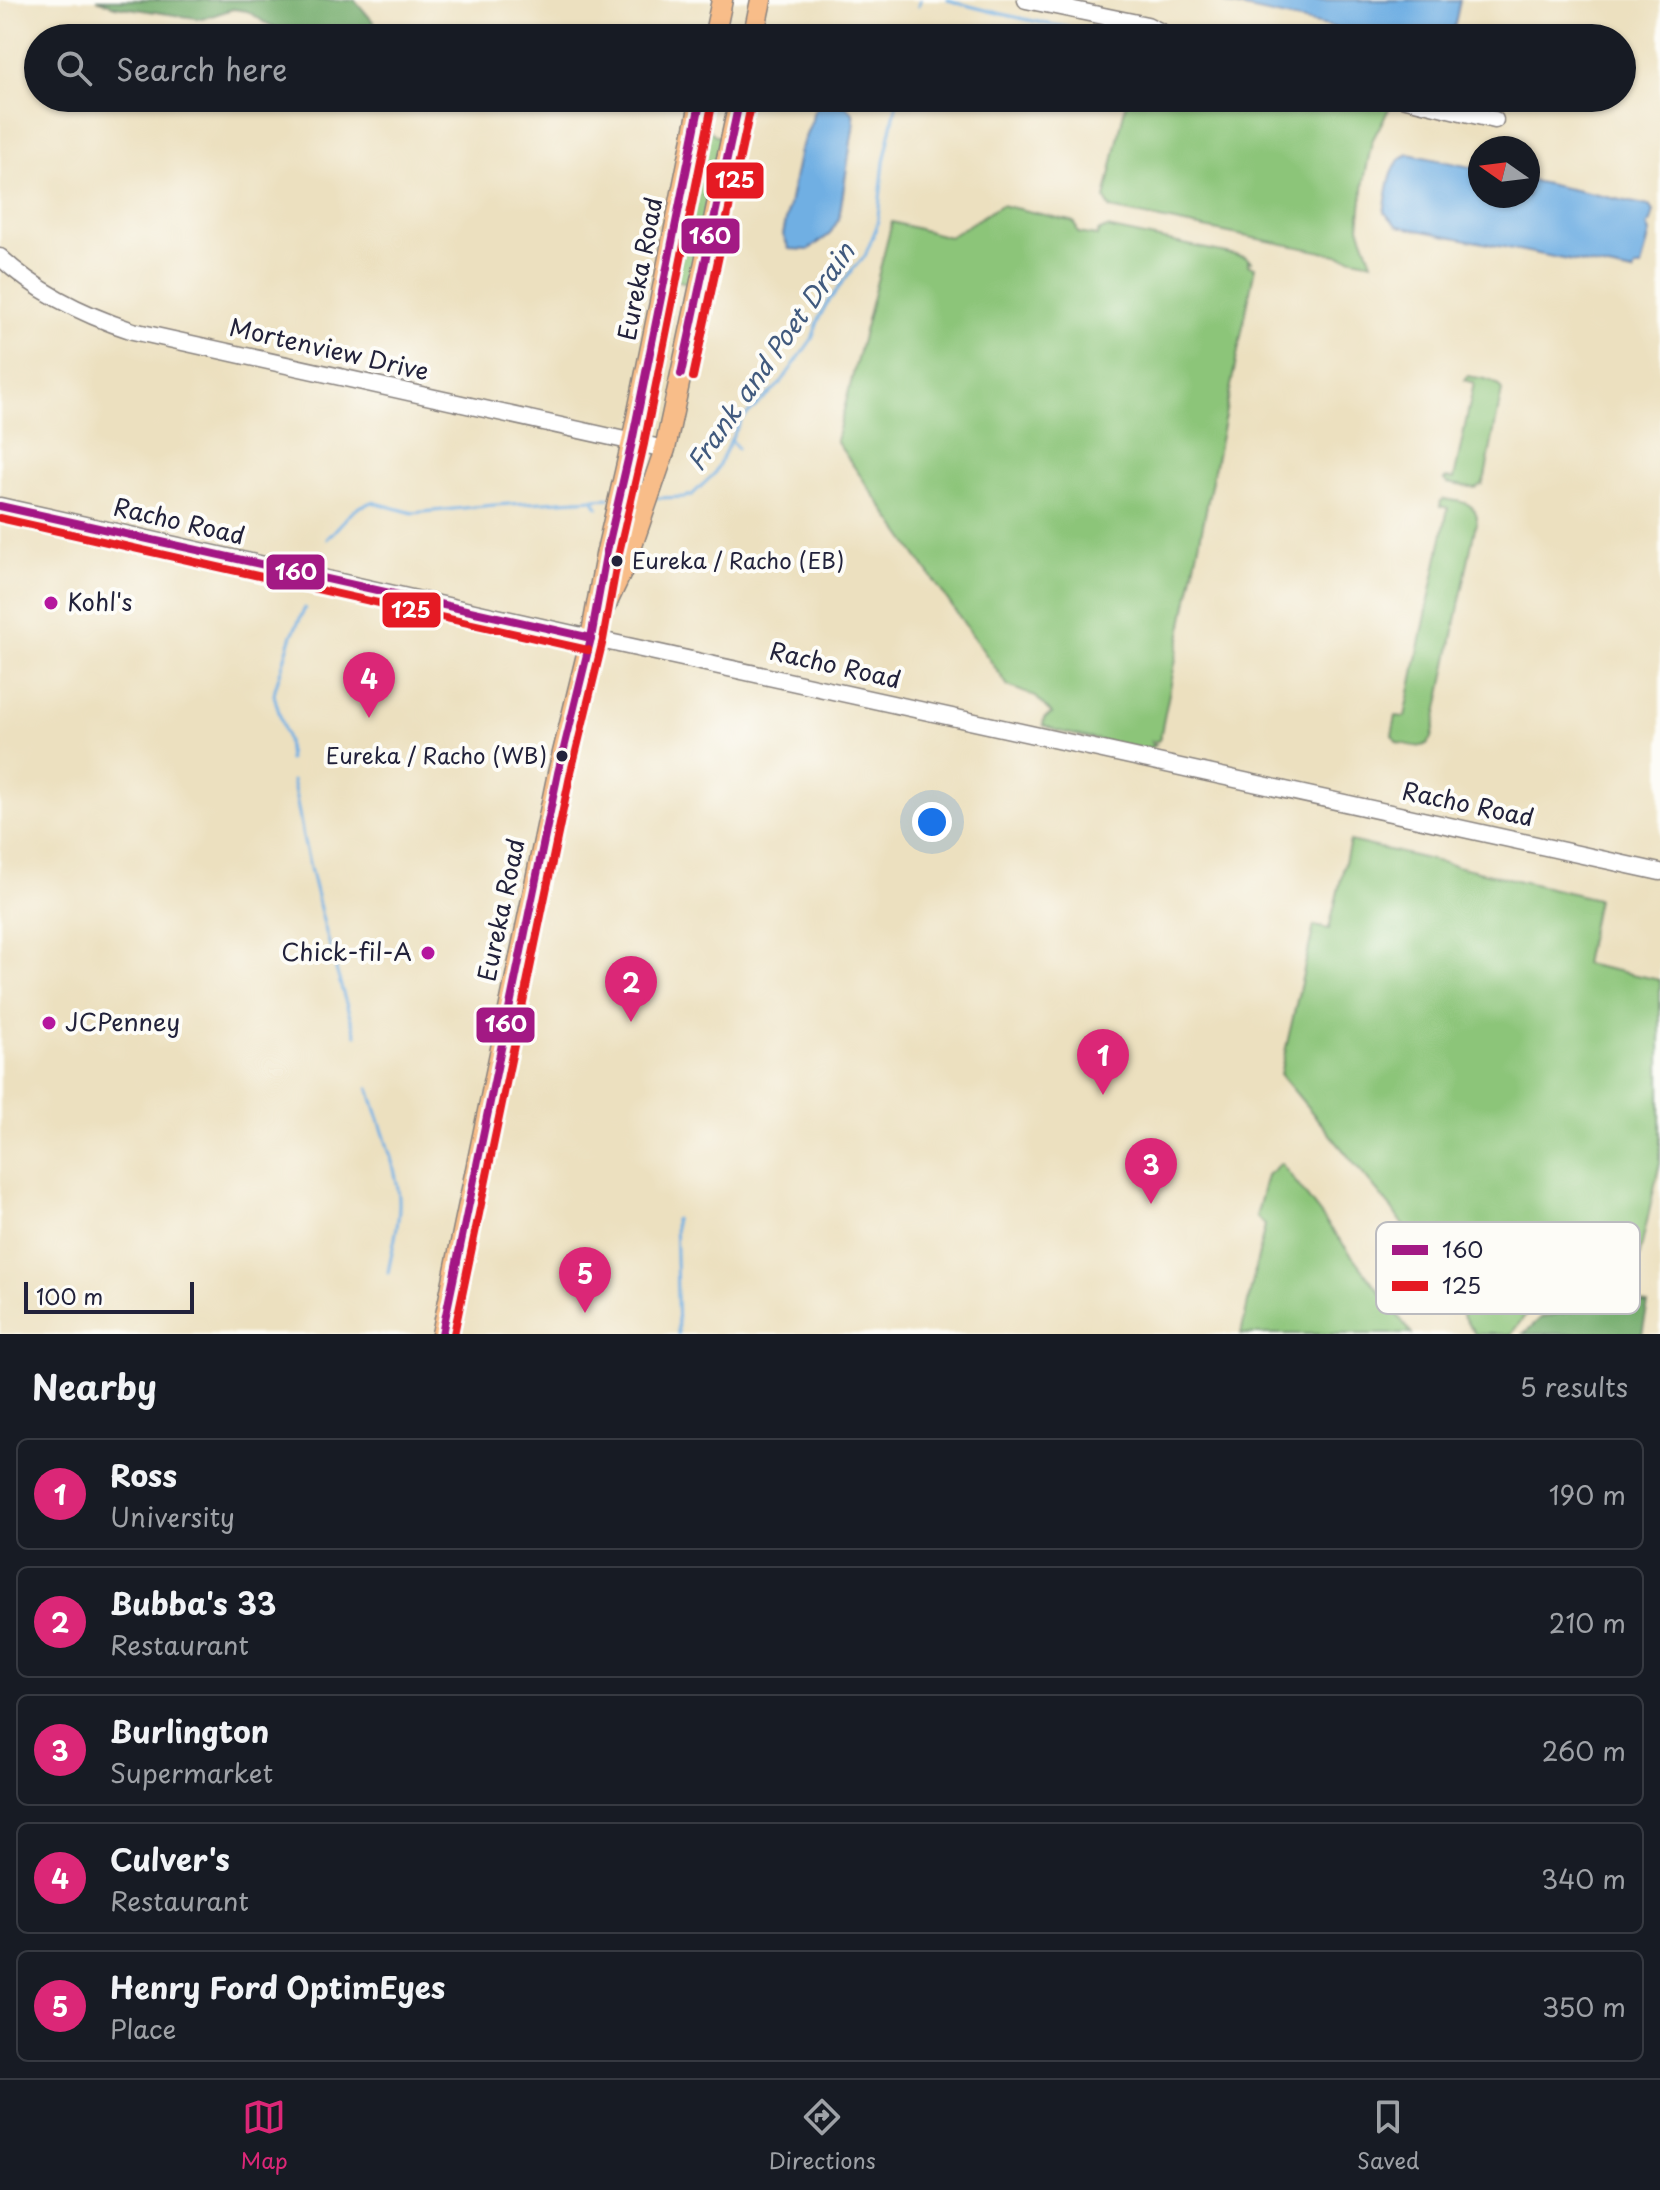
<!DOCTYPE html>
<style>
:root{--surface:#171b24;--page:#242831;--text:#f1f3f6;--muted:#9ea1a6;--line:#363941;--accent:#db2777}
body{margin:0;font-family:"Playpen Sans",sans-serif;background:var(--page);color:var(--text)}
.compass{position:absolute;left:1468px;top:136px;width:72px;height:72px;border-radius:50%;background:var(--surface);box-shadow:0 2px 6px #0004;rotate:284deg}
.scale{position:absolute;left:24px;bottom:20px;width:170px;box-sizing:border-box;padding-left:8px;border:4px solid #22223b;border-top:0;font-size:22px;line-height:28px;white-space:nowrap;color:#22223b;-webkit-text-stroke:6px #fdfcf7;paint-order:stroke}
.you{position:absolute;left:932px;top:822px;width:28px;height:28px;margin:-20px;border:6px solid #fff;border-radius:50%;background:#1a73e8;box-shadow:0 0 0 12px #1a73e833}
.badge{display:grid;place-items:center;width:52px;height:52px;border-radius:50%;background:var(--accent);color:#fff;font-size:26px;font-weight:700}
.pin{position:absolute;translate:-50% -66px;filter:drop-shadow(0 2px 4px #0008)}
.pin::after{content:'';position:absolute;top:42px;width:28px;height:24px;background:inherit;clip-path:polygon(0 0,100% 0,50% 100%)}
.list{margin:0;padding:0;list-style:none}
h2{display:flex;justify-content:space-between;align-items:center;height:104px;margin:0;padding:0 32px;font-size:34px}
h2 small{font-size:26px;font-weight:400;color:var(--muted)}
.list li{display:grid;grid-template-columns:52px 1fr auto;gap:24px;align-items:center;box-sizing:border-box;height:112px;margin:0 16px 16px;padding:0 16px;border:2px solid var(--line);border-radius:12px}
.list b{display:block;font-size:30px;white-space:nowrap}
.list p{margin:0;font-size:26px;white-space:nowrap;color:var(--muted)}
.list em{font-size:26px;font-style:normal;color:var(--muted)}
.icon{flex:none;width:44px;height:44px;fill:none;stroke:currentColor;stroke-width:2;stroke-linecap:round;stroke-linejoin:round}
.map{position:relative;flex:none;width:1660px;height:1334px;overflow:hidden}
.search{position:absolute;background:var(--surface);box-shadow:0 2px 6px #0004;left:24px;right:24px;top:24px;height:88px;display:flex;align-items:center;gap:20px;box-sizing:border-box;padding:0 28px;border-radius:44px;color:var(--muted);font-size:30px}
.sheet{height:744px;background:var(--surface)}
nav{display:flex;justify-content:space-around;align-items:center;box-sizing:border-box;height:112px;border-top:2px solid var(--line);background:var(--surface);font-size:22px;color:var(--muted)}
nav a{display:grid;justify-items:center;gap:4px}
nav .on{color:var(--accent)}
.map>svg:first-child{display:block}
.green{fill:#8cc579;stroke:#57745a;stroke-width:2}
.forest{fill:#71aa69;stroke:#4a6652;stroke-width:2}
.water{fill:#70afe3;stroke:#49688f;stroke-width:2}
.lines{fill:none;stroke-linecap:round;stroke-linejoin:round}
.stream{stroke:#70afe3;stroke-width:3}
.minor-casing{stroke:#87817d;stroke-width:19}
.major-casing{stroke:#87817d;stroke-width:23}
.minor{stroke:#fff;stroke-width:16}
.major{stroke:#f8bd89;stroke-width:20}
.bus-1-casing{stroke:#fdfcf7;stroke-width:14}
.bus-2-casing{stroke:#fdfcf7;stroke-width:14}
.bus-1{stroke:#a31984;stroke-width:8}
.bus-2{stroke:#e51a23;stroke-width:8}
.bus-dot{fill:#22223b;stroke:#fdfcf7;stroke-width:3}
.poi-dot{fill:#b5179e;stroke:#fdfcf7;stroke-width:3}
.labels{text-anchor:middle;stroke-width:8;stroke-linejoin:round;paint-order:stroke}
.bus-label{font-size:22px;fill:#22223b;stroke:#fdfcf7;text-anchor:start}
.street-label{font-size:24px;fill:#22223b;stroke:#fdfcf7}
.poi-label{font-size:24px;fill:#22223b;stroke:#fdfcf7;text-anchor:start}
.water-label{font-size:26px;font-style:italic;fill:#415a7e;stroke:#fdfcf7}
.key{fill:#fdfcf7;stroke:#bbbbbf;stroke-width:2}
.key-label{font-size:22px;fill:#22223b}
.line-badge{stroke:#fdfcf7;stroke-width:3}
.badge-label{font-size:22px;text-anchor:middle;font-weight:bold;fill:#fff}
</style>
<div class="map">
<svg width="1660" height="1334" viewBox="0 0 1660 1334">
<rect width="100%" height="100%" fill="#fdfcf7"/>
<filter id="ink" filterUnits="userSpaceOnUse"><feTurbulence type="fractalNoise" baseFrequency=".0125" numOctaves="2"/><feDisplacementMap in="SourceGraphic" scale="16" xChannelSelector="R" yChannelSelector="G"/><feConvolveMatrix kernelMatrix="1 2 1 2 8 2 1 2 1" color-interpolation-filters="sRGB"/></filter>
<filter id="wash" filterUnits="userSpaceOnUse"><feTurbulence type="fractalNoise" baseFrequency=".006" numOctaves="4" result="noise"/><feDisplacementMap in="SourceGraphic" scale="32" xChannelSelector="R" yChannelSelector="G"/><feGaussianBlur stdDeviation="1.8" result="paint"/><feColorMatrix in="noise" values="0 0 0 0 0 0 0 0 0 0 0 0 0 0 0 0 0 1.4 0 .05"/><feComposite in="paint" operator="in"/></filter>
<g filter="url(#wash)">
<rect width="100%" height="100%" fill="#ece0bf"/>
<g class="green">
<path d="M 1127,98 L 1351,98 L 1390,107 L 1372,141 L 1364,181 L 1359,227 L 1372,262 L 1111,209 L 1105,199 Z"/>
<path d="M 706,127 L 715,135 L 720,137 L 690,284 L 676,280 Z"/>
<path d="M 1001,205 L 1071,221 L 1075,223 L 1078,233 L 1097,236 L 1098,232 L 1107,228 L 1245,257 L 1252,262 L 1248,261 L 1248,265 L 1255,267 L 1160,738 L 1158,741 L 1151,741 L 1151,743 L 1156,745 L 1147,749 L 1138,749 L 1058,731 L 1043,725 L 1044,718 L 1052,714 L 1036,697 L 1008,686 L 836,441 L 892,222 L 949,237 Z"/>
<path d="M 1468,376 C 1481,379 1496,378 1502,391 L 1485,477 L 1482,484 L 1475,488 L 1447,483 L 1444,480 L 1446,478 L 1454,479 L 1474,383 L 1465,380 Z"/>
<path d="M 1444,499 C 1459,502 1475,501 1477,518 L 1432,738 C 1424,752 1410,745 1397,742 L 1392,735 L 1396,716 L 1405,717 L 1448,508 L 1440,506 L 1441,501 Z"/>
<path d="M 1350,841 L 1597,899 L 1584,964 L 1660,980 L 1660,1162 L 1630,1299 L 1554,1279 L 1549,1296 L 1524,1317 L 1511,1334 L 1475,1334 L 1392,1209 L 1280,1074 L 1314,926 L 1329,929 Z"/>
<path d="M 1281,1163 L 1412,1334 L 1241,1334 L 1265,1225 L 1256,1217 L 1267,1175 Z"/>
</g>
<g class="forest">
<path d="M 97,0 L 355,0 L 387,38 L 296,38 L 264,22 L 247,11 L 233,9 L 202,19 L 115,6 Z"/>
<path d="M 1628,1301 L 1648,1304 L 1642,1334 L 1523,1334 L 1542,1317 Z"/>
</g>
<g class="water">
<path d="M 1220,0 L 1460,0 L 1452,38 L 1383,38 L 1231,5 Z"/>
<path d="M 821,101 L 846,106 L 853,113 L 854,123 L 839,219 L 829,235 L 808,250 L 789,249 L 783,235 L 800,150 L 812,120 L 813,113 Z"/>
<path d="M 1409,154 L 1480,169 L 1480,196 L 1528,196 L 1528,180 L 1649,206 L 1654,211 L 1651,222 L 1647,226 L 1650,232 L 1641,268 L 1635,268 L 1633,273 L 1398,226 L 1384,212 C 1388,194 1388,161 1409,154 Z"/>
</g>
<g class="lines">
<g class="stream">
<path d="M 948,0 C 997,14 1049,25 1100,33 L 1104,26"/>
<path d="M 918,6 L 920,0"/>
<path d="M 731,439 L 737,448"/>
<path d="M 658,498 L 684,497 L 692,495 L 714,474 L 741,420 L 780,384 L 812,339 L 820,316 L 826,305 L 851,271 L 865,256 L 877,226 L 884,162 L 898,98"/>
<path d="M 593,499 L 598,507"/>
<path d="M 327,539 L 348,516 L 359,507 L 372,502 L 413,513 L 494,505 L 610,498"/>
<path d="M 289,760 L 287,740 L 274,695 L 275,689 L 292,635 L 305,608"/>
<path d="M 292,781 C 298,802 300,822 304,842 C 319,907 335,972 356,1035"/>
<path d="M 369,1088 C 378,1119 397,1167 399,1198 C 400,1223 392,1249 388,1273"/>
<path d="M 675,1219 L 678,1334"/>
</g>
</g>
</g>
<g filter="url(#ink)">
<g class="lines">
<defs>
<g id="minor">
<path d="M 1026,0 L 1147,25 L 1173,38"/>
<path d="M 1402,98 L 1495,120"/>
<path d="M 0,257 C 38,293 84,315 133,331 L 665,449"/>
<path d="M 0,506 L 591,638 L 1660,872"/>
</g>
<g id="major">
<path d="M 714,38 L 722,0"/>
<path d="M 753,38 L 761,0"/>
<path d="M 602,613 L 627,560 L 665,449 L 740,98"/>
<path d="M 442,1334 L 558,773 L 591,638 L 606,555 L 632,442 L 701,98"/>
</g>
</defs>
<use href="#minor" class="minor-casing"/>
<use href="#major" class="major-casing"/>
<use href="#minor" class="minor"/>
<use href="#major" class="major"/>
<defs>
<g id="bus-1">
<path d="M 681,374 L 740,98"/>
<path d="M 0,506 L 591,638"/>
<path d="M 442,1334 L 558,773 L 591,638 L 606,555 L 632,442 L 701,98"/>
</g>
<g id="bus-2">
<path d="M 693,377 L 752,101"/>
<path d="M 0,518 L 588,650"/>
<path d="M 454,1334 L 570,776 L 603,640 L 618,557 L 644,444 L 713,100"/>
</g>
</defs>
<use href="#bus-1" class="bus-1-casing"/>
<use href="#bus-2" class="bus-2-casing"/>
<use href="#bus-1" class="bus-1"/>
<use href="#bus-2" class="bus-2"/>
</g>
</g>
<g class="bus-dot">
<circle cx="617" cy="561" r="7"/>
<circle cx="562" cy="756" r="7"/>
</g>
<g class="poi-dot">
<circle cx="51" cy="603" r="8"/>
<circle cx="428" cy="953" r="8"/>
<circle cx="49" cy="1023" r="8"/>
</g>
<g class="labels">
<g class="bus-label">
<text x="632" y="569">Eureka / Racho (EB)</text>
<text x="547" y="764" text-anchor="end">Eureka / Racho (WB)</text>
</g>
<g class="street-label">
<text transform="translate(641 269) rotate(-79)" y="8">Eureka Road</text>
<text transform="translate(329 350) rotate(13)" y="8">Mortenview Drive</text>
<text transform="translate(179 522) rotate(13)" y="8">Racho Road</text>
<text transform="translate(835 666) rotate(13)" y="8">Racho Road</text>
<text transform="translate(1468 805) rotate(12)" y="8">Racho Road</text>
<text transform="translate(502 910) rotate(-78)" y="8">Eureka Road</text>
</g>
<g class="poi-label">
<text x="67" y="611">Kohl's</text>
<text x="412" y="961" text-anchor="end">Chick-fil-A</text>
<text x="65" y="1031">JCPenney</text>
</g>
<g class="water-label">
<text transform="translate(771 357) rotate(-55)" y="9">Frank and Poet Drain</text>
</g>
</g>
<rect x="1376" y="1222" width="264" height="92" rx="12" class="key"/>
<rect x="1392" y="1245" width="36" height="10" fill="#a31984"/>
<rect x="1392" y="1281" width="36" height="10" fill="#e51a23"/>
<g class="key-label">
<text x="1442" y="1258">160</text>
<text x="1442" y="1294">125</text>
</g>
<g class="line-badge">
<rect x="705" y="161" width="60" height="39" rx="8" fill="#e51a23"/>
<rect x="680" y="217" width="61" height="38" rx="8" fill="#a31984"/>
<rect x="265" y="553" width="61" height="38" rx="8" fill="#a31984"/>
<rect x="381" y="591" width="61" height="38" rx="8" fill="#e51a23"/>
<rect x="475" y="1006" width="61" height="38" rx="8" fill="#a31984"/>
</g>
<g class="badge-label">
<text x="735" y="188">125</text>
<text x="710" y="244">160</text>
<text x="296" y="580">160</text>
<text x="411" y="618">125</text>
<text x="506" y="1032">160</text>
</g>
</svg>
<svg class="compass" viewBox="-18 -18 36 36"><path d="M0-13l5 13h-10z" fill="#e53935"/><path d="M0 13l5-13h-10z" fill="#9ea1a6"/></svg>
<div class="scale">100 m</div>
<div class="you"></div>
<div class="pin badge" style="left:1103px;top:1095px">1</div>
<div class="pin badge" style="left:631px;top:1022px">2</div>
<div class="pin badge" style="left:1151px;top:1204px">3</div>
<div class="pin badge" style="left:369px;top:718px">4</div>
<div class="pin badge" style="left:585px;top:1313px">5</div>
<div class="search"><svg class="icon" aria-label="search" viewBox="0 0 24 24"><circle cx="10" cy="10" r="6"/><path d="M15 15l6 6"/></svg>Search here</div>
</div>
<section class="sheet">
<h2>Nearby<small>5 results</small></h2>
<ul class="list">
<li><span class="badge">1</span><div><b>Ross</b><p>University</p></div><em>190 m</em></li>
<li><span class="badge">2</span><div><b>Bubba's 33</b><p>Restaurant</p></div><em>210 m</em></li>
<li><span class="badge">3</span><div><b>Burlington</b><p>Supermarket</p></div><em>260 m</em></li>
<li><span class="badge">4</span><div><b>Culver's</b><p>Restaurant</p></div><em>340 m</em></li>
<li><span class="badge">5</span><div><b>Henry Ford OptimEyes</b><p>Place</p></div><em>350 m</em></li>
</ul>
</section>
<nav>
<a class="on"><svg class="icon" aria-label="map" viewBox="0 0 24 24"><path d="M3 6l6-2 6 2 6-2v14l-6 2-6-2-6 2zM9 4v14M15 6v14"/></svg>Map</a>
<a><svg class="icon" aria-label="directions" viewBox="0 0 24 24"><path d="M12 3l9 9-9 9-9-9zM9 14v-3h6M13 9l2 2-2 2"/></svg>Directions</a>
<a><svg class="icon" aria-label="saved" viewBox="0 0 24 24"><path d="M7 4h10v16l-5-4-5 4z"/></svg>Saved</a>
</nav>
